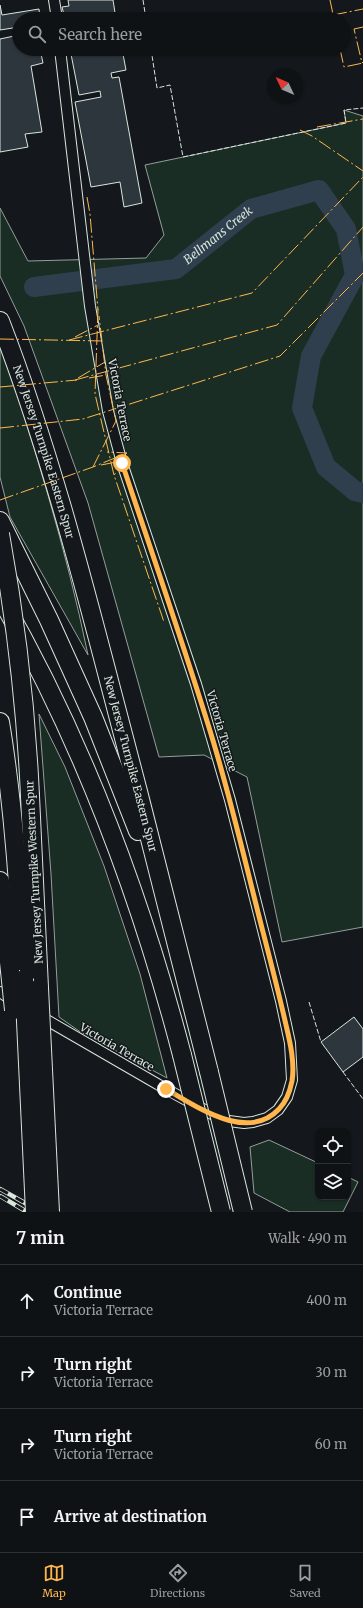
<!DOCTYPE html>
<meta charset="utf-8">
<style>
:root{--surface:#0f1215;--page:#181b1e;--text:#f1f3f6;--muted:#9b9ea0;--line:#2f3234;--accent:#ffb74d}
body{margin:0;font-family:Merriweather,serif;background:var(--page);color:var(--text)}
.controls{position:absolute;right:12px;bottom:12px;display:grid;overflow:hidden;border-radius:8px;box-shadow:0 1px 3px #0004}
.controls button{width:36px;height:36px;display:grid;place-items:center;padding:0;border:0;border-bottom:1px solid var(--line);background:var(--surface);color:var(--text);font:20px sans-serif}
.compass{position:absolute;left:267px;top:68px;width:36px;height:36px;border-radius:50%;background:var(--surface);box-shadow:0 1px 3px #0004;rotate:314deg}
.stop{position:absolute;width:12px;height:12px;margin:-9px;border:3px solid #ffb74d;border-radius:50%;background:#fff}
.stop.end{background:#ffb74d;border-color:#fff;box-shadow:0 1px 4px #0008}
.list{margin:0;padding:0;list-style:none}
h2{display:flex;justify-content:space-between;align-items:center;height:52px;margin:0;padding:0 16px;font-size:17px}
h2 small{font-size:13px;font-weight:400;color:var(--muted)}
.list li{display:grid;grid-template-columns:26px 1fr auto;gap:12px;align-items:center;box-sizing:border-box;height:72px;padding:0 16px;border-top:1px solid var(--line)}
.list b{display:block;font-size:15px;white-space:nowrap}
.list p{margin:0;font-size:13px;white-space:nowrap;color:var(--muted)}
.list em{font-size:13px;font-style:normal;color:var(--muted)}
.icon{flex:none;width:22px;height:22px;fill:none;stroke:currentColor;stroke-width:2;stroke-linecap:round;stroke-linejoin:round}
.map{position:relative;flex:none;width:363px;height:1212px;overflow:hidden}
.search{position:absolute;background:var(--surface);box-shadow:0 1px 3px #0004;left:12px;right:12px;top:12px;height:44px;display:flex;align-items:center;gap:10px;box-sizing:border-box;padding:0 14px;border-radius:22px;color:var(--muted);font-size:15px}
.sheet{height:340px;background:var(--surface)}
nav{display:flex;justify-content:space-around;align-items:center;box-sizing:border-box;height:56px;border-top:1px solid var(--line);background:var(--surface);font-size:11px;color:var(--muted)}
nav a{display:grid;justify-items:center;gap:2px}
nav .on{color:var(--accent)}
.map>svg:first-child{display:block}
.green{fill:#1a2d24;stroke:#939e99}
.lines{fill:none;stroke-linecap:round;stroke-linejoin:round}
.river{stroke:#2f3f4d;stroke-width:20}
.building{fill:#2c363c;stroke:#d8e6dc}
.minor-casing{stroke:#d8e6dc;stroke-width:12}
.motorway-casing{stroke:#d8e6dc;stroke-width:20}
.minor{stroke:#14181c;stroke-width:10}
.motorway{stroke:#14181c;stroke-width:18}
.rail-casing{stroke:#d8e6dc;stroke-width:4.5}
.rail{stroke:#14181c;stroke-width:3;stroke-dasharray:9;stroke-linecap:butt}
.motorway-bridge-casing{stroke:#d8e6dc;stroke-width:20;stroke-linecap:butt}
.motorway-bridge{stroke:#14181c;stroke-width:18}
.fence{stroke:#d8e6dc;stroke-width:1;stroke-dasharray:5 2;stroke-linecap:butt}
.power{stroke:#ffb74d;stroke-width:1;stroke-dasharray:14 3 2 3;stroke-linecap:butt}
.route{stroke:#ffb74d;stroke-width:5}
.labels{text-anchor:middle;stroke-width:3;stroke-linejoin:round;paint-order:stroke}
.street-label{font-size:11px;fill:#d8e6dc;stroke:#14181c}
.water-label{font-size:12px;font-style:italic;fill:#d8e6dc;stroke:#14181c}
</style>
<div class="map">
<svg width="363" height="1212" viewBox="0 0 363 1212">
<rect width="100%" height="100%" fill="#14181c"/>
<g class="green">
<path d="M 344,110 L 363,116 L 363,927 L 282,942 L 247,777 L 204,755 L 159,757 L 88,503 L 24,326 L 0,276 L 0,208 L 28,261 L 146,258 L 164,235 L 145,165 L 346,123 Z"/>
<path d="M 0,341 C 34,445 66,548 88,655 L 10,517 L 0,477 Z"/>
<path d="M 39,714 L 65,767 L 104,866 L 140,974 L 167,1078 L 79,1031 L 59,1017 L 51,874 Z"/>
<path d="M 269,1140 L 318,1163 L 318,1197 L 348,1197 L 348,1177 L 358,1182 L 343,1212 L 290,1212 L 254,1193 L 250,1147 Z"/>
</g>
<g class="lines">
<path class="river" id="s1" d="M 34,287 L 176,269 L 251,209 L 319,190 L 346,229 L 355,275 L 311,356 L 302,408 L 326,467 L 355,491 L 363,493"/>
</g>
<g class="building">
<path d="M 68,0 L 113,0 L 116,19 L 65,19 L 62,7 L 69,6 Z"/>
<path d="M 0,5 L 2,15 L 39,9 L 40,19 L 19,19 L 19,27 L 0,30 Z"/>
<path d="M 19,35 L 19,49 L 40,49 L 43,63 L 31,66 L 42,132 L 25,134 L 28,147 L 0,152 L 0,39 Z"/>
<path d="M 70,49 L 122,49 L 126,70 L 111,73 L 112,78 L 119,77 L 142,203 L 124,207 L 120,182 L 91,187 L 75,102 L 101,97 L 100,91 L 79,95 Z"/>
<path d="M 354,1017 L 363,1029 L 363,1057 L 343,1072 L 321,1042 Z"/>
</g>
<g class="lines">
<defs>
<g id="minor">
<path d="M 54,0 L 57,19"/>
<path d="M 0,992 L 15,1002"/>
<path d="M 38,1015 L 166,1089 L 212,1114 L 229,1121 L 244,1123 L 253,1122 L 267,1118 L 278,1110 L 287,1097 L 292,1080 L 290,1043 L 281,1001 L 230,800 L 196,684 L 122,463 L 108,411 L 90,306 L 60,49"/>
</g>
<g id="motorway">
<path id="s2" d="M 0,321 C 47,443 80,569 113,696 C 146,821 178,946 209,1072"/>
<path d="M 0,521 L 49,620 L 93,717 L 138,831"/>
<path d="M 0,597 C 83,741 140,894 182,1055"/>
<path d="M 0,722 C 14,807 19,893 24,979"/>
<path d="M 30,796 L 39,988"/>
<path d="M 0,881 L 10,971"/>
</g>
</defs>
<use href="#minor" class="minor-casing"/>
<use href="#motorway" class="motorway-casing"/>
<use href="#minor" class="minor"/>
<use href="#motorway" class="motorway"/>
<defs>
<g id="rail">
<path d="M 0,1189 L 41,1212"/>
<path d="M 0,1196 L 27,1212"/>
</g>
</defs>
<use href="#rail" class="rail-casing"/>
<use href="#rail" class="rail"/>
<defs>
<g id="motorway-bridge">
<path d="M 0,534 C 16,621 26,708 30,796"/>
<path d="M 10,971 L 14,1010"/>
<path d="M 24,979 L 35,1212"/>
<path d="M 39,988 L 50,1212"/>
<path d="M 182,1055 L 221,1212"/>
<path d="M 209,1072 L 243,1212"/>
</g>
</defs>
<use href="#motorway-bridge" class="motorway-bridge-casing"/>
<use href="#motorway-bridge" class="motorway-bridge"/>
<g class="fence">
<path d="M 143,0 L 146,19"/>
<path d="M 151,49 L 157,88 L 170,85 L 183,157 L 346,123 L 344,110 L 363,108"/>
<path d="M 309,1002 L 321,1042"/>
<path d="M 343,1072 L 363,1099"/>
</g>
<g class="power">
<path d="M 330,0 L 334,19"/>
<path d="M 333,15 L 363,9"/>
<path d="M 363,27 L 354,29 L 362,63 L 363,62"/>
<path d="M 340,49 L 344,67 L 363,63"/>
<path d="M 317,127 L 363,119"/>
<path d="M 300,130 L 312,136 L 363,171"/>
<path d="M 87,197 L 90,214 L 98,310"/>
<path d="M 98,309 L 95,394 L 114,475 L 164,622"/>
<path d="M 75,337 L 98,325"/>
<path d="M 0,339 L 103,341"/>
<path d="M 69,340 L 252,293 L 363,177"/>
<path d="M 78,378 L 105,362"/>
<path d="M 89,378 L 106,375"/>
<path d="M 75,380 L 277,325 L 363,227"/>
<path d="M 0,387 L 77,380"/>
<path d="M 0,428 L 83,419 L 280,356 L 363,273"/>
<path d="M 101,465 L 127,460 L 114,475"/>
<path d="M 93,467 L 116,421 L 106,375 L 99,316"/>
<path d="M 0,500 L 93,467 L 127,453 L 107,452"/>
</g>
</g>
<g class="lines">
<path class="route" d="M 122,463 C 152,553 183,643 211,734 C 231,799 246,866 263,932 C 271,963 279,994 286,1025 C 290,1042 295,1063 292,1081 C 290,1091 286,1102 279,1109 C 247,1143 196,1106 166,1089"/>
</g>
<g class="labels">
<g class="street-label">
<text transform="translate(120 400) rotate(79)" y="4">Victoria Terrace</text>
<text dy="4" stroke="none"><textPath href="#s2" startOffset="138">New Jersey Turnpike Eastern Spur</textPath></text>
<text transform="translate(222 731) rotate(74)" y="4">Victoria Terrace</text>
<text dy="4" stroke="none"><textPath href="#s2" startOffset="462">New Jersey Turnpike Eastern Spur</textPath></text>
<text transform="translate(34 872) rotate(-93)" y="4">New Jersey Turnpike Western Spur</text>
<text transform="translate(117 1047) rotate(30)" y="4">Victoria Terrace</text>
</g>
<g class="water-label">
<text dy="4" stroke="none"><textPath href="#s1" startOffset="197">Bellmans Creek</textPath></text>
</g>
</g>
</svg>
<div class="controls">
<button><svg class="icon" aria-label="locate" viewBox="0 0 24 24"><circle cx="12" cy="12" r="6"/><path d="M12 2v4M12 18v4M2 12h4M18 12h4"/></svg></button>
<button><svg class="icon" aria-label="layers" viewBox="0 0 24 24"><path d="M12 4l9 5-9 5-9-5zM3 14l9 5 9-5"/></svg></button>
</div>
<svg class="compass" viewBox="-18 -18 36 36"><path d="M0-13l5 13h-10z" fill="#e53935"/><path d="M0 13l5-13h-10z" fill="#9b9ea0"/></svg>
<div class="stop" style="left:122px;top:463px"></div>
<div class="stop end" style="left:166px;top:1089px"></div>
<div class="search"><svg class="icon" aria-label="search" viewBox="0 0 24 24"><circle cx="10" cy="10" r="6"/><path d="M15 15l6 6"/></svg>Search here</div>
</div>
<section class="sheet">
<h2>7 min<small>Walk · 490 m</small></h2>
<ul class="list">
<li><svg class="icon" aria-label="ahead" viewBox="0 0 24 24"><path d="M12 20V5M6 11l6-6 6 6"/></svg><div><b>Continue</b><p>Victoria Terrace</p></div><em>400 m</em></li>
<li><svg class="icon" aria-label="right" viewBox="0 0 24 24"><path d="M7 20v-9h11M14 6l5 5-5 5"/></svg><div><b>Turn right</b><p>Victoria Terrace</p></div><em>30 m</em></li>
<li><svg class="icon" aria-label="right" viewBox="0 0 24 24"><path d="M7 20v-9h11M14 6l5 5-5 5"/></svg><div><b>Turn right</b><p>Victoria Terrace</p></div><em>60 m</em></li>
<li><svg class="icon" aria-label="arrive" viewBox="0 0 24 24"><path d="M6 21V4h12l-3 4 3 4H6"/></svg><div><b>Arrive at destination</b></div></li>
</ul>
</section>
<nav>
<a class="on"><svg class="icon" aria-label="map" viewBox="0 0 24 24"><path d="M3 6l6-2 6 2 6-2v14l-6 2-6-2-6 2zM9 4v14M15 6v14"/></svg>Map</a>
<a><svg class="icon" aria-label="directions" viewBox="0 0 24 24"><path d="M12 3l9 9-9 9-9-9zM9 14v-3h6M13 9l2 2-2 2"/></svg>Directions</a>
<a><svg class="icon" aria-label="saved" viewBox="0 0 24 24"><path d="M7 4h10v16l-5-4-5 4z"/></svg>Saved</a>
</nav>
